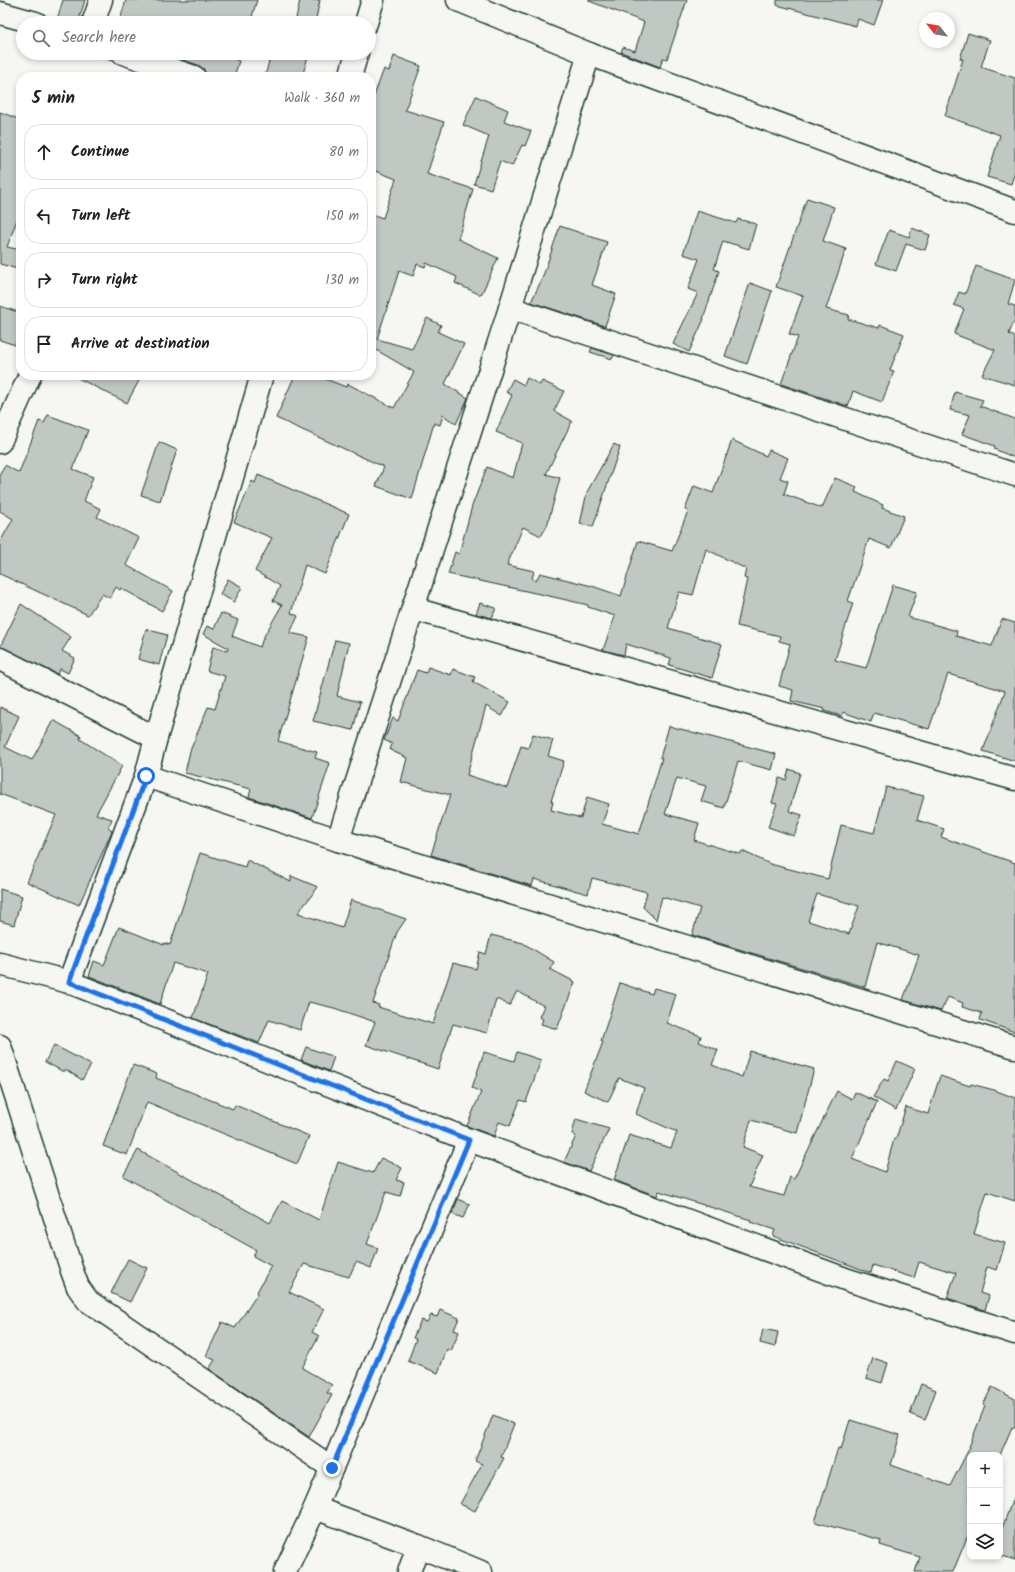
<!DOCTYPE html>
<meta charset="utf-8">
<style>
:root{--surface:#fff;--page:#f2f2f2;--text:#202124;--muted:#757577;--line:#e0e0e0}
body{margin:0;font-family:Kalam,sans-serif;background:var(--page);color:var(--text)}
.controls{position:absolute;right:12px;bottom:12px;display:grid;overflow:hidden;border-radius:8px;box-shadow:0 2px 6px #0003}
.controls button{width:36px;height:36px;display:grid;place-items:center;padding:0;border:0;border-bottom:1px solid var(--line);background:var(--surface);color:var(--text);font:20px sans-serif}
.compass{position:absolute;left:919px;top:12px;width:36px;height:36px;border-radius:50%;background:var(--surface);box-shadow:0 2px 6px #0003;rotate:301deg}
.stop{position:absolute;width:12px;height:12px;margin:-9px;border:3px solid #1a73e8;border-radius:50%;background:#fff}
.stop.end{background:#1a73e8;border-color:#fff;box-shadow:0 1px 4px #0008}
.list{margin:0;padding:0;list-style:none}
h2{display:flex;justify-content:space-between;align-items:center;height:52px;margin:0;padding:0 16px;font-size:17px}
h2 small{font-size:13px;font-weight:400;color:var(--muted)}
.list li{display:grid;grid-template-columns:26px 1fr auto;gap:12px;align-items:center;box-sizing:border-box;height:56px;margin:0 8px 8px;padding:0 8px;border:1px solid var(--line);border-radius:16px}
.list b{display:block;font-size:15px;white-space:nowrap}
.list em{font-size:13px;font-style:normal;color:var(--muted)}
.icon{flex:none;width:22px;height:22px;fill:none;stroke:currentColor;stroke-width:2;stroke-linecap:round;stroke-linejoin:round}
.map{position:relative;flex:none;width:1015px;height:1572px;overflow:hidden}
.search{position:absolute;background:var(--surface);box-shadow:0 2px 6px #0003;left:16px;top:16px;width:360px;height:44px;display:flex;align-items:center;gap:10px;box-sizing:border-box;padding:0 14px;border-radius:22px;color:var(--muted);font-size:15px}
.panel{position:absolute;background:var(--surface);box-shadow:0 2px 6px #0003;left:16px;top:72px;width:360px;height:308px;border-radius:16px}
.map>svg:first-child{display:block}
.building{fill:#c1c8c3;stroke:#1f3d34;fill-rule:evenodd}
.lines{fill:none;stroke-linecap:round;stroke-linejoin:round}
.minor-casing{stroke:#1f3d34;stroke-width:25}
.minor{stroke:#f6f6f2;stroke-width:22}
.route{stroke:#1a73e8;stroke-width:5}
</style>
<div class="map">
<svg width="1015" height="1572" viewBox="0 0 1015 1572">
<rect width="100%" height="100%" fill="#f6f6f2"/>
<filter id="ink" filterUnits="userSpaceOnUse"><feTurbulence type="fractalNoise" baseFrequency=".025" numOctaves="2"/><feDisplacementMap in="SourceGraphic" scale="8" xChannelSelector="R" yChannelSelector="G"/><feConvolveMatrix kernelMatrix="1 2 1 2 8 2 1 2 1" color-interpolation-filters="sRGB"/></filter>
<g filter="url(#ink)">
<g class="building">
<path d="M 63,0 L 85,0 L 78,23 L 56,23 Z"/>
<path d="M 126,0 L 257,0 L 250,23 L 119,23 Z"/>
<path d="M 300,0 L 320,0 L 315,23 L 295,23 Z"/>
<path d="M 589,0 L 687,0 L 667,59 L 663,58 L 660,67 L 621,52 L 623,47 L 635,51 L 644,22 L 589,1 Z"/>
<path d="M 777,0 L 883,0 L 874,25 L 858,19 L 856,26 L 777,5 Z"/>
<path d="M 968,33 L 990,40 L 981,67 L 1015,78 L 1015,171 L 1011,184 L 987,177 L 1000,135 L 945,116 L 963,59 L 960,59 Z"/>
<path d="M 101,53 L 111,53 L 113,60 L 101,57 Z"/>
<path d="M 162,53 L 202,53 L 212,56 L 213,53 L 220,53 L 239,61 L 234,77 L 206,77 L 204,69 L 198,65 Z"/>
<path d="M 271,53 L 309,53 L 302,77 L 265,77 Z"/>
<path d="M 394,56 L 421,66 L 405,110 L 444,122 L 427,174 L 473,189 L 458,239 L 498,258 L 481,295 L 455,283 L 457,277 L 426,263 L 425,267 L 417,264 L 413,276 L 399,271 L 377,339 L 412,349 L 427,318 L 441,325 L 438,332 L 464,344 L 445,384 L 468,398 L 456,424 L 443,415 L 440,425 L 434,423 L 412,499 L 376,486 L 384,467 L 276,418 L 295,375 L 315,375 L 346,387 L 348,384 L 394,408 L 414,372 L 371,347 L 371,214 L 383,218 L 396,179 L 371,169 L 371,95 L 374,96 L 384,69 L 389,71 Z"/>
<path d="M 476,96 L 508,110 L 504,121 L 531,131 L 525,146 L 522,145 L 512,166 L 500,161 L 491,189 L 474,184 L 489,136 L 463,125 Z"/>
<path d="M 0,112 L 21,120 L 21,209 L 7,247 L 21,250 L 21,270 L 0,264 Z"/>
<path d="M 807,198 L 834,207 L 823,241 L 846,249 L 826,309 L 849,315 L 848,319 L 879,328 L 880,325 L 904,334 L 890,370 L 894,371 L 882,402 L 853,391 L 848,406 L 781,384 L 798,337 L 789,334 L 803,296 L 776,287 Z"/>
<path d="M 697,211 L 736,223 L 738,219 L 756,224 L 749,249 L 723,241 L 714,269 L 719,271 L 703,319 L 704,319 L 689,352 L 673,344 L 698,293 L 688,289 L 699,259 L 683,254 Z"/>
<path d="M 560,226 L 607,242 L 592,285 L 616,294 L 605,326 L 531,302 L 542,279 Z"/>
<path d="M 912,228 L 930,235 L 925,250 L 906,244 L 896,271 L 876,264 L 889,230 L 909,237 Z"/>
<path d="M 976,266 L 1015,280 L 1008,304 L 1015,306 L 1015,319 L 1009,334 L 1015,337 L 1015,385 L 982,375 L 995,350 L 954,334 L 964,309 L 954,305 L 959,292 L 965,294 Z"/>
<path d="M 750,283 L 772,291 L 747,364 L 725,356 Z"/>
<path d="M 0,306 L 21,313 L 21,328 L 15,345 L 0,340 Z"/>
<path d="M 592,348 L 614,355 L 612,359 L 590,352 Z"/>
<path d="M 72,375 L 142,375 L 127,403 Z"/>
<path d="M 527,378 L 540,385 L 542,381 L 564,391 L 554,411 L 572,421 L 546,474 L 560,478 L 547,526 L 541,536 L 523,527 L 507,565 L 534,571 L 532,579 L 536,581 L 540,573 L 592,586 L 621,596 L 638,541 L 672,551 L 688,511 L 685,510 L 694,486 L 713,493 L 732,440 L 766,456 L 769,450 L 788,458 L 780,478 L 788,481 L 784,494 L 822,508 L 835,478 L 857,487 L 855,492 L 883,505 L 882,508 L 904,516 L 891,548 L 869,539 L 848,601 L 853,603 L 835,660 L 866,668 L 893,585 L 917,592 L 908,617 L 957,631 L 956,636 L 992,646 L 1002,619 L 1015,623 L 1015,761 L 983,751 L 1005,691 L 948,674 L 929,729 L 874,713 L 871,722 L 843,712 L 842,716 L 824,711 L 825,709 L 791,701 L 793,690 L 779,686 L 790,644 L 779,641 L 780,636 L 737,626 L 747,579 L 744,578 L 746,569 L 706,549 L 693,595 L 679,592 L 668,628 L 722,644 L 712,678 L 669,665 L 671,658 L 626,644 L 624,655 L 603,650 L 615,616 L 588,607 L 588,605 L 558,598 L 448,574 L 455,552 L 459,554 L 472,506 L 487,467 L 513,478 L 522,443 L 496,432 L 512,395 L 506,392 L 513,379 L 524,385 Z"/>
<path d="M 955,392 L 983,400 L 980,406 L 1015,419 L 1015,458 L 994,449 L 995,446 L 962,434 L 970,415 L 950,410 Z"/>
<path d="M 48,415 L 88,430 L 73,469 L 93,477 L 84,501 L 101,509 L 97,517 L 139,538 L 126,565 L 173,591 L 162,611 L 121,588 L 120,590 L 116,587 L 110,598 L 102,594 L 88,615 L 0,574 L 0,542 L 13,519 L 0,511 L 0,473 L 5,465 L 19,473 L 39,421 L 44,423 Z"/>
<path d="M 159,442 L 177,450 L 160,501 L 141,495 Z"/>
<path d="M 614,444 L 620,447 L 593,527 L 580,524 L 587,492 Z"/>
<path d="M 258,475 L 349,514 L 325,574 L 305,565 L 291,613 L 298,616 L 290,633 L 309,637 L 278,741 L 317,752 L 315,758 L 330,763 L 312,818 L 249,797 L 251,789 L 185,773 L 190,751 L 208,707 L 215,709 L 225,676 L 207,671 L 213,647 L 227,651 L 228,648 L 203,634 L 207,626 L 214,629 L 221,613 L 238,620 L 232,636 L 260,647 L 263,638 L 282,605 L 273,601 L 280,586 L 255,571 L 272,538 L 234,522 L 252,481 L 255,483 Z"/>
<path d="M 228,579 L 242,587 L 234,602 L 220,594 Z"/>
<path d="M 480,603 L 496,608 L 492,618 L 476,614 Z"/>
<path d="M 21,604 L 71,637 L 62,651 L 75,658 L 68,673 L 60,669 L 57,674 L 0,647 Z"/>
<path d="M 146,629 L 167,635 L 159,665 L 138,659 Z"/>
<path d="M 335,640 L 349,643 L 337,696 L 360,702 L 353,730 L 313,721 Z"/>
<path d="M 428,667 L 451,675 L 453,669 L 475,677 L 473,682 L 510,702 L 502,716 L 486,706 L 467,775 L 507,788 L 521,746 L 528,748 L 533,734 L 553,740 L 548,756 L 564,761 L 551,801 L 553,802 L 551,810 L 581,818 L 587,797 L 609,804 L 602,824 L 639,834 L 662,758 L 660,758 L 669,726 L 776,754 L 772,770 L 738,761 L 724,808 L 701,801 L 706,786 L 677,778 L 665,814 L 699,823 L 694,840 L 740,854 L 742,851 L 770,864 L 828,879 L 841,825 L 874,833 L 886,787 L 924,796 L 917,820 L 944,829 L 941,837 L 1015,863 L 1015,1032 L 980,1020 L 982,1013 L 962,1007 L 963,1003 L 948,997 L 941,1011 L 903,1000 L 919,955 L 877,942 L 865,987 L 692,935 L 700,908 L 662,897 L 656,920 L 643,907 L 647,892 L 592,878 L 588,894 L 534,879 L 532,886 L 431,855 L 450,795 L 401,782 L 407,758 L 390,750 L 392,744 L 384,740 L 393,718 L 398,721 L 417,670 L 426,673 ZM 817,894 L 859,906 L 849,934 L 808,921 Z"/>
<path d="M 0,707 L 19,716 L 5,747 L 32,760 L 53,720 L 81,736 L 80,739 L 122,766 L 96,814 L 112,819 L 108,828 L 112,831 L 79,905 L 27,882 L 56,815 L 0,794 Z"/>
<path d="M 789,769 L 800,773 L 789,811 L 802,815 L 794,836 L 768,827 L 777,804 L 772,803 L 779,778 L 786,780 Z"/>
<path d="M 200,853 L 245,867 L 247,860 L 291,882 L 291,876 L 318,887 L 298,913 L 342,928 L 351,900 L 406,919 L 397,932 L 373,1003 L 379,1005 L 378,1007 L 433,1024 L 453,963 L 476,969 L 480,952 L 486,954 L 491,935 L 523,943 L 554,962 L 550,969 L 575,982 L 557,1029 L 541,1024 L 543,1019 L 539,1017 L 544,1006 L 517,991 L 510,1005 L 496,999 L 487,1033 L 453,1024 L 438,1069 L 366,1045 L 375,1022 L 334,1008 L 309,1002 L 300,1030 L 269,1020 L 259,1043 L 193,1018 L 208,974 L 173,963 L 160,1004 L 89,976 L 94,961 L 104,965 L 119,927 L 164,945 L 164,943 L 170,945 Z"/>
<path d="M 0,889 L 22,896 L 14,925 L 0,921 Z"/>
<path d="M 620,983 L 652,994 L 654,988 L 676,994 L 667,1023 L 701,1036 L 699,1042 L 718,1050 L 712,1065 L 742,1077 L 750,1051 L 814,1069 L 797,1133 L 751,1120 L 743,1147 L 763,1155 L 749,1187 L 784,1196 L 790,1177 L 794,1179 L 837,1091 L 852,1099 L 855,1092 L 877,1102 L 852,1159 L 885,1172 L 894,1139 L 896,1139 L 906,1107 L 928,1114 L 940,1076 L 970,1086 L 971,1084 L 994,1090 L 1015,1098 L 1015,1201 L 987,1192 L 974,1234 L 1005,1243 L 997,1270 L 987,1267 L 980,1293 L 989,1296 L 985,1310 L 947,1298 L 956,1273 L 919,1262 L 914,1278 L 873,1265 L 871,1273 L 773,1236 L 775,1230 L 750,1222 L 751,1220 L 659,1191 L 657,1196 L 614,1180 L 629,1135 L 671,1148 L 677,1132 L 636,1114 L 644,1088 L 619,1078 L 608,1102 L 584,1091 L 603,1042 L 601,1041 Z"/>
<path d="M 54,1045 L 91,1065 L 82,1080 L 65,1069 L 64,1072 L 45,1062 Z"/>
<path d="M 306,1047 L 334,1057 L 329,1071 L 301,1060 Z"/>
<path d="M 484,1052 L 514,1061 L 517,1052 L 541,1060 L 526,1102 L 520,1100 L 510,1126 L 499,1122 L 494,1136 L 467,1126 L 481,1092 L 472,1088 Z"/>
<path d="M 897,1061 L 915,1069 L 896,1110 L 873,1097 L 884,1079 L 888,1081 Z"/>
<path d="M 133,1065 L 157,1074 L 156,1078 L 233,1109 L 235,1105 L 309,1136 L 297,1164 L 147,1102 L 127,1155 L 103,1146 Z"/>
<path d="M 576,1119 L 609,1129 L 589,1171 L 564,1162 L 576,1136 L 572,1134 Z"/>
<path d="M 138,1150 L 270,1223 L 282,1201 L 319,1220 L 338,1162 L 373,1173 L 381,1158 L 402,1168 L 396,1180 L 404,1182 L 400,1196 L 386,1192 L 367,1244 L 378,1248 L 371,1268 L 356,1262 L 349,1277 L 304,1264 L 289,1292 L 324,1309 L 312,1332 L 319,1336 L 302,1368 L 332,1385 L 327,1393 L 332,1395 L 309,1437 L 209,1369 L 215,1360 L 206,1356 L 222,1322 L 235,1328 L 258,1293 L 257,1292 L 271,1266 L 253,1256 L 256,1250 L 123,1176 Z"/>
<path d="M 458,1199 L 470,1204 L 463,1218 L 452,1214 Z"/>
<path d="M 128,1259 L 147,1268 L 130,1302 L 111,1293 Z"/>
<path d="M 440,1310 L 459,1318 L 454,1330 L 459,1332 L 451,1351 L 447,1349 L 438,1373 L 408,1361 L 416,1339 L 413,1338 L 421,1320 L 427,1322 L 431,1315 L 437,1317 Z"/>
<path d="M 763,1329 L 778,1332 L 775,1347 L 760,1343 Z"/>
<path d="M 873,1358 L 888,1363 L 882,1383 L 866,1378 Z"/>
<path d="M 921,1384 L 936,1390 L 925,1420 L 910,1414 Z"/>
<path d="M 992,1387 L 1015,1399 L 1015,1428 L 1012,1427 L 1000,1455 L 970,1455 L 970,1530 L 953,1572 L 915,1572 L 920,1557 L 880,1545 L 881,1540 L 815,1522 L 838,1448 L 841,1449 L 850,1420 L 900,1435 L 891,1465 L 950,1486 L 970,1447 L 969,1447 L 985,1406 L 983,1405 Z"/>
<path d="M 493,1415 L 514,1424 L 501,1457 L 504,1458 L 475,1511 L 460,1504 L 482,1464 L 475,1461 Z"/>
<path d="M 1013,1498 L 1015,1498 L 1015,1560 L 1000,1555 L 1000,1534 Z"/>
</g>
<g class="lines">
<defs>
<g id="minor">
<path d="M 458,0 L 589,54 L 1015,211"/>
<path d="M 0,13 L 36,23"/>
<path d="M 93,23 L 101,0"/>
<path d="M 366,23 L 373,0"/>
<path d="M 123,53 L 194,77"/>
<path d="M 350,77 L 357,53"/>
<path d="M 510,308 L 1015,475"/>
<path d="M 0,442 L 30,375"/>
<path d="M 414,609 L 1015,779"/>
<path d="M 0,659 L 156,738"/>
<path d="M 146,776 L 338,840 L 1015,1047"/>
<path d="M 338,840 L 510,308 L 589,54"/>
<path d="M 0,964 L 69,982 L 469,1140 L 848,1280 L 1015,1333"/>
<path d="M 69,982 L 146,776 L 156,738 L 262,375"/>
<path d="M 0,1046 L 72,1271 L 78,1287 L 88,1301 L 332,1468"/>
<path d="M 315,1508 L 418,1546 L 481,1572"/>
<path d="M 285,1572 L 315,1508 L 469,1140"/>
<path d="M 409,1572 L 418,1546"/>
</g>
</defs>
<use href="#minor" class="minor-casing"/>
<use href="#minor" class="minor"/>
</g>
</g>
<g class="lines" filter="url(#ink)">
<path class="route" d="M 146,776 L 69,982 L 469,1140 L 332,1468"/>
</g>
</svg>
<div class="controls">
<button>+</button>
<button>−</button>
<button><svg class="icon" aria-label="layers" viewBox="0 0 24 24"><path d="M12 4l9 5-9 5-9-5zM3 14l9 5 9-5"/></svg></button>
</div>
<svg class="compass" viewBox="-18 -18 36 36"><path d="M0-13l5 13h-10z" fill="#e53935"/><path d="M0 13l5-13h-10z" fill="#757577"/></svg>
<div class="stop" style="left:146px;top:776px"></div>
<div class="stop end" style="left:332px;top:1468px"></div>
<div class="search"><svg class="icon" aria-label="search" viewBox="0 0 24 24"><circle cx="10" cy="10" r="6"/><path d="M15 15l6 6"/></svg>Search here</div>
<section class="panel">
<h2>5 min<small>Walk · 360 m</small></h2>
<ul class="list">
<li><svg class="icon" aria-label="ahead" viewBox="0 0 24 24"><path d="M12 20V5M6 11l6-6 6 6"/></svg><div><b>Continue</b></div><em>80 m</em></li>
<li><svg class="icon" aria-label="left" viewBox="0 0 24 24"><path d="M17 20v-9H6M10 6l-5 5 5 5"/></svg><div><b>Turn left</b></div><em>150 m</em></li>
<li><svg class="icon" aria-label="right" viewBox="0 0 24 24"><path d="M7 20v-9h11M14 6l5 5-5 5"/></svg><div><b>Turn right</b></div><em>130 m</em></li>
<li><svg class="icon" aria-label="arrive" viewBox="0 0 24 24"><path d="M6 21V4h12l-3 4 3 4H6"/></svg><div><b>Arrive at destination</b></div></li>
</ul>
</section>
</div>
